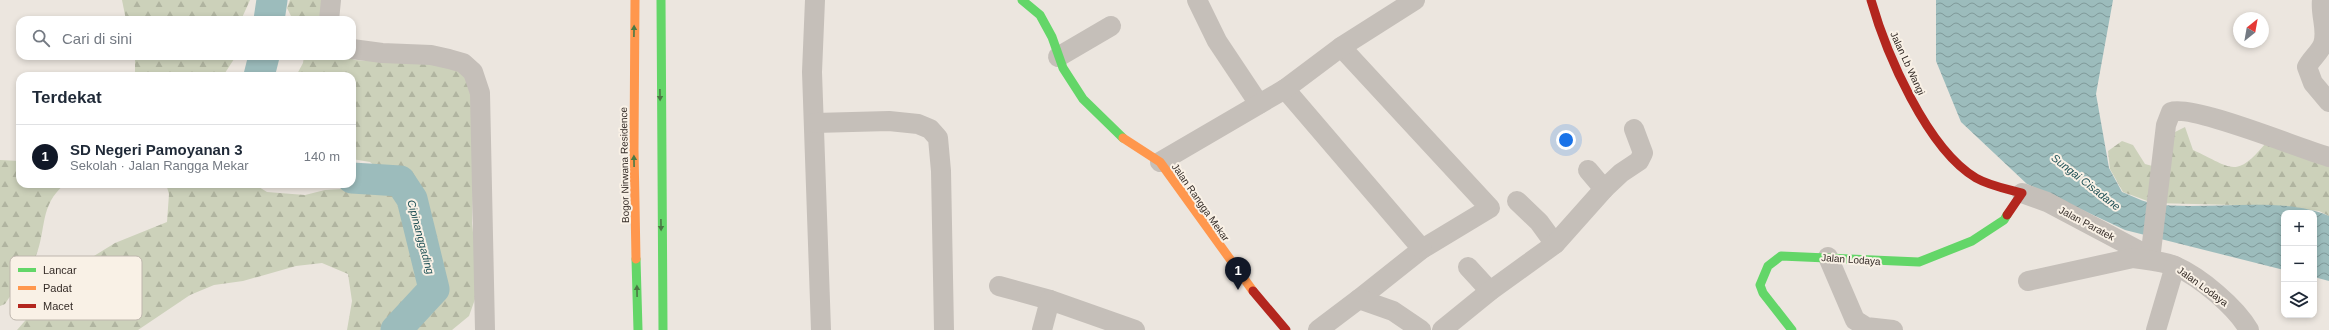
<!DOCTYPE html>
<html lang="id">
<meta charset="utf-8">
<style>
:root{--surface:#fff;--page:#f6f6f7;--text:#1f2937;--muted:#747a83;--line:#e0e1e3;--accent:#111827}
body{margin:0;font-family:Helvetica,sans-serif;background:var(--page);color:var(--text)}
.controls{position:absolute;right:12px;bottom:12px;display:grid;overflow:hidden;border-radius:8px;box-shadow:0 2px 6px #0003}
.controls button{width:36px;height:36px;display:grid;place-items:center;padding:0;border:0;border-bottom:1px solid var(--line);background:var(--surface);color:var(--text);font:20px sans-serif}
.compass{position:absolute;left:2233px;top:12px;width:36px;height:36px;border-radius:50%;background:var(--surface);box-shadow:0 2px 6px #0003;rotate:31deg}
.you{position:absolute;left:1566px;top:140px;width:14px;height:14px;margin:-10px;border:3px solid #fff;border-radius:50%;background:#1a73e8;box-shadow:0 0 0 6px #1a73e833}
.badge{display:grid;place-items:center;width:26px;height:26px;border-radius:50%;background:var(--accent);color:#fff;font-size:13px;font-weight:700}
.pin{position:absolute;translate:-50% -33px;filter:drop-shadow(0 1px 2px #0008)}
.pin::after{content:'';position:absolute;top:21px;width:14px;height:12px;background:inherit;clip-path:polygon(0 0,100% 0,50% 100%)}
.list{margin:0;padding:0;list-style:none}
h2{display:flex;justify-content:space-between;align-items:center;height:52px;margin:0;padding:0 16px;font-size:17px}
h2 small{font-size:13px;font-weight:400;color:var(--muted)}
.list li{display:grid;grid-template-columns:26px 1fr auto;gap:12px;align-items:center;box-sizing:border-box;height:64px;padding:0 16px;border-top:1px solid var(--line)}
.list b{display:block;font-size:15px;white-space:nowrap}
.list p{margin:0;font-size:13px;white-space:nowrap;color:var(--muted)}
.list em{font-size:13px;font-style:normal;color:var(--muted)}
.icon{flex:none;width:22px;height:22px;fill:none;stroke:currentColor;stroke-width:2;stroke-linecap:round;stroke-linejoin:round}
.map{position:relative;flex:none;width:2329px;height:330px;overflow:hidden}
.search{position:absolute;background:var(--surface);box-shadow:0 2px 6px #0003;left:16px;top:16px;width:340px;height:44px;display:flex;align-items:center;gap:10px;box-sizing:border-box;padding:0 14px;border-radius:12px;color:var(--muted);font-size:15px}
.panel{position:absolute;background:var(--surface);box-shadow:0 2px 6px #0003;left:16px;top:72px;width:340px;height:116px;border-radius:12px}
.map>svg:first-child{display:block}
.forest{fill:url(#forest-firs)}
.water{fill:url(#water-waves)}
.lines{fill:none;stroke-linecap:round;stroke-linejoin:round}
.river{stroke:#9cbcbc;stroke-width:31}
.street{stroke:#c5bfb9;stroke-width:20}
.fast{stroke:#63d668;stroke-width:9}
.slow{stroke:#ff974d;stroke-width:9}
.jam{stroke:#b3261e;stroke-width:9}
.oneway{fill:#4a7844}
.labels{text-anchor:middle;stroke-width:4;stroke-linejoin:round;paint-order:stroke}
.street-label{font-size:10px;fill:#352c27;stroke:#f9f1e6}
.water-label{font-size:11px;font-style:italic;fill:#1e5055;stroke:#f9f1e6}
.key{fill:#f9f1e6;stroke:#beb6ad;stroke-width:1}
.key-label{font-size:11px;fill:#352c27}
</style>
<div class="map">
<svg width="2329" height="330" viewBox="0 0 2329 330">
<defs>
<pattern id="forest-firs" width="22" height="20" patternUnits="userSpaceOnUse"><rect width="22" height="20" fill="#ccd1ba"/><path d="M5 1l3.5 6h-7zM16 11l3.5 6h-7z" fill="#b0b4a0"/></pattern>
<pattern id="water-waves" width="16" height="10" patternUnits="userSpaceOnUse"><rect width="16" height="10" fill="#9cbcbc"/><path d="M0 5q4-4 8 0t8 0" fill="none" stroke="#809999"/></pattern>
</defs>
<rect width="100%" height="100%" fill="#ece6df"/>
<g class="forest">
<path d="M 122,0 L 250,0 L 241,20 L 126,20 Z"/>
<path d="M 290,0 L 326,0 L 325,20 L 293,20 L 287,8 Z"/>
<path d="M 135,56 L 236,56 L 223,76 L 135,76 Z"/>
<path d="M 304,56 L 345,56 L 355,60 L 368,61 L 447,62 L 465,76 L 471,87 L 473,188 L 472,223 L 479,288 L 469,316 L 452,330 L 347,330 L 352,301 L 348,274 L 322,263 L 296,266 L 243,281 L 214,285 L 190,295 L 138,330 L 17,330 L 68,272 L 115,243 L 167,222 L 169,194 L 166,184 L 254,184 L 267,192 L 305,195 L 325,190 L 362,188 L 378,193 L 386,176 L 370,162 L 352,159 L 352,76 L 296,76 L 303,63 Z"/>
<path d="M 2185,127 L 2193,150 C 2231,167 2235,180 2265,144 L 2329,157 L 2329,216 L 2319,211 L 2277,206 L 2153,203 L 2123,192 L 2110,169 L 2108,151 L 2122,141 L 2133,145 L 2145,164 L 2156,167 L 2175,132 Z"/>
<path d="M 0,160 L 20,161 L 20,184 L 65,184 C 37,207 48,234 33,262 C 25,277 14,290 5,304 L 0,306 Z"/>
</g>
<path class="water" d="M 1936,0 L 2113,0 L 2096,94 L 2109,168 L 2122,192 C 2132,196 2144,202 2154,204 C 2205,211 2283,195 2329,216 L 2329,281 L 2314,277 L 2314,213 L 2284,213 L 2284,270 L 2125,230 L 2027,184 L 1961,122 L 1936,61 Z"/>
<g class="lines">
<g class="river">
<path d="M 269,20 L 272,0"/>
<path d="M 259,76 L 264,56"/>
<path d="M 352,178 L 400,181 L 412,199 L 434,289 L 396,330"/>
</g>
<g class="street">
<path d="M 815,0 L 812,72 L 821,330"/>
<path d="M 1197,0 L 1217,41 L 1259,104"/>
<path d="M 2322,0 C 2320,15 2328,30 2323,44 C 2320,52 2311,59 2307,67 L 2313,83 L 2329,102"/>
<path d="M 329,20 L 331,0"/>
<path d="M 1341,47 L 1490,208 L 1422,249 L 1359,299"/>
<path d="M 352,49 L 382,53 L 431,55 L 449,59 L 463,63 L 473,72 L 480,93 L 485,330"/>
<path d="M 1058,57 L 1111,26"/>
<path d="M 1285,89 L 1422,249"/>
<path d="M 815,123 L 889,121 L 918,124 L 930,129 L 938,138 L 941,171 L 944,330"/>
<path d="M 1160,162 L 1285,89 L 1341,47 L 1415,0"/>
<path d="M 1588,170 L 1604,189"/>
<path d="M 2022,193 L 2047,202 L 2151,257"/>
<path d="M 1517,201 L 1539,222 L 1555,244"/>
<path d="M 1828,257 L 1855,320 L 1866,327 L 1893,330"/>
<path d="M 2150,260 L 2166,125 L 2171,112 C 2192,104 2300,149 2329,157"/>
<path d="M 1468,267 L 1490,291"/>
<path d="M 2028,281 L 2133,258 C 2147,260 2163,261 2175,266 C 2200,277 2236,307 2249,330"/>
<path d="M 999,286 L 1050,300"/>
<path d="M 1042,330 L 1050,300 L 1135,330"/>
<path d="M 1318,330 L 1359,299 L 1393,311 L 1421,330"/>
<path d="M 1442,330 L 1490,291 L 1555,244 L 1604,189 L 1621,173 L 1639,161 L 1643,153 L 1634,129"/>
<path d="M 2156,330 L 2175,266"/>
</g>
<g class="fast">
<path d="M 661,0 L 663,330"/>
<path d="M 1022,0 L 1040,15 L 1052,37 L 1063,68 L 1083,99 L 1123,138"/>
<path d="M 636,259 L 638,330"/>
<path d="M 1792,330 L 1763,293 L 1760,285 L 1768,266 L 1781,256 L 1919,262 L 1972,241 L 2004,220 L 2007,215"/>
</g>
<g class="slow">
<path d="M 635,0 L 634,149 L 636,259"/>
<path d="M 1123,138 L 1160,162 L 1253,291"/>
</g>
<g class="jam">
<path d="M 1871,0 C 1886,53 1927,149 1976,178 C 1990,186 2007,189 2022,193 L 2007,215"/>
<path d="M 1253,291 L 1286,330"/>
</g>
</g>
<defs><path id="oneway-solid" d="M-6-.8H1V-3.2L6.5 0L1 3.2V.8H-6Z"/></defs>
<g class="oneway">
<use href="#oneway-solid" transform="translate(634 31) rotate(-89)"/>
<use href="#oneway-solid" transform="translate(660 95) rotate(89)"/>
<use href="#oneway-solid" transform="translate(634 161) rotate(-91)"/>
<use href="#oneway-solid" transform="translate(661 225) rotate(89)"/>
<use href="#oneway-solid" transform="translate(637 291) rotate(-91)"/>
</g>
<g class="labels">
<g class="street-label">
<text transform="translate(1908 63) rotate(65)" y="4">Jalan Lb Wangi</text>
<text transform="translate(624 165) rotate(-91)" y="4">Bogor Nirwana Residence</text>
<text transform="translate(1201 202) rotate(55)" y="4">Jalan Rangga Mekar</text>
<text transform="translate(2087 223) rotate(28)" y="4">Jalan Paratek</text>
<text transform="translate(1851 259) rotate(4)" y="4">Jalan Lodaya</text>
<text transform="translate(2203 286) rotate(36)" y="4">Jalan Lodaya</text>
</g>
<g class="water-label">
<text transform="translate(2086 182) rotate(38)" y="4">Sungai Cisadane</text>
<text transform="translate(421 237) rotate(75)" y="4">Cipinanggading</text>
</g>
</g>
<rect x="10" y="256" width="132" height="64" rx="6" class="key"/>
<rect x="18" y="268" width="18" height="4" fill="#63d668"/>
<rect x="18" y="286" width="18" height="4" fill="#ff974d"/>
<rect x="18" y="304" width="18" height="4" fill="#b3261e"/>
<g class="key-label">
<text x="43" y="274">Lancar</text>
<text x="43" y="292">Padat</text>
<text x="43" y="310">Macet</text>
</g>
</svg>
<div class="controls">
<button>+</button>
<button>−</button>
<button><svg class="icon" aria-label="layers" viewBox="0 0 24 24"><path d="M12 4l9 5-9 5-9-5zM3 14l9 5 9-5"/></svg></button>
</div>
<svg class="compass" viewBox="-18 -18 36 36"><path d="M0-13l5 13h-10z" fill="#e53935"/><path d="M0 13l5-13h-10z" fill="#747a83"/></svg>
<div class="you"></div>
<div class="pin badge" style="left:1238px;top:290px">1</div>
<div class="search"><svg class="icon" aria-label="search" viewBox="0 0 24 24"><circle cx="10" cy="10" r="6"/><path d="M15 15l6 6"/></svg>Cari di sini</div>
<section class="panel">
<h2>Terdekat<small></small></h2>
<ul class="list">
<li><span class="badge">1</span><div><b>SD Negeri Pamoyanan 3</b><p>Sekolah · Jalan Rangga Mekar</p></div><em>140 m</em></li>
</ul>
</section>
</div>
